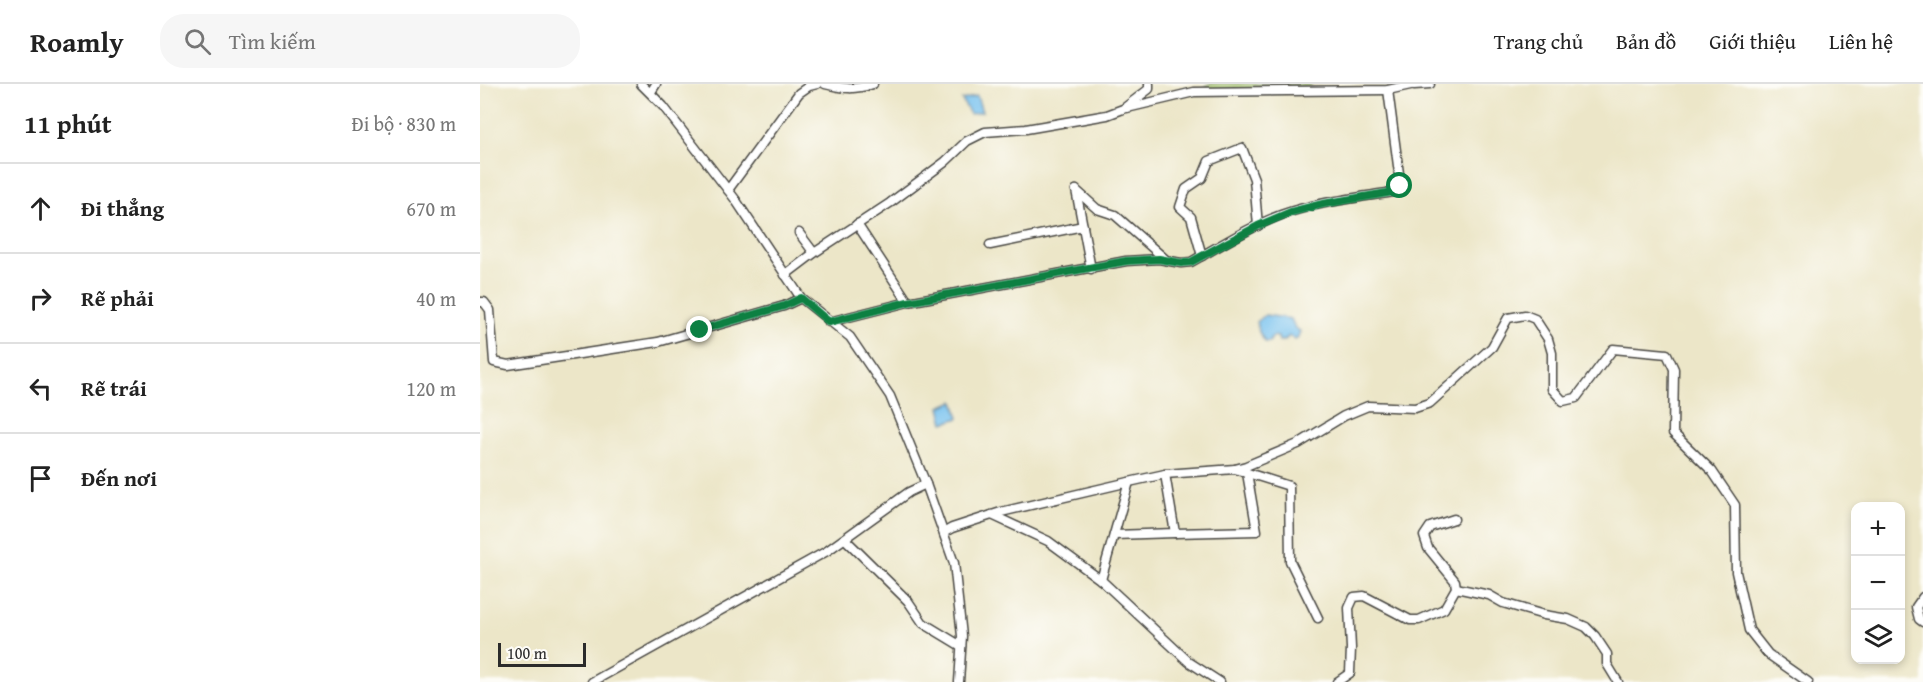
<!DOCTYPE html>
<html lang="vi">
<meta charset="utf-8">
<style>
:root{--surface:#fff;--page:#f6f6f6;--text:#222;--muted:#767676;--line:#e0e0e0}
body{margin:0;font-family:"Gentium Book Plus",serif;background:var(--page);color:var(--text)}
.controls{position:absolute;right:18px;bottom:18px;display:grid;overflow:hidden;border-radius:12px;box-shadow:0 3px 9px #0003}
.controls button{width:54px;height:54px;display:grid;place-items:center;padding:0;border:0;border-bottom:2px solid var(--line);background:var(--surface);color:var(--text);font:30px sans-serif}
.scale{position:absolute;left:18px;bottom:15px;width:88px;box-sizing:border-box;padding-left:6px;border:3px solid #2b2b2b;border-top:0;font-size:16px;line-height:21px;white-space:nowrap;color:#2b2b2b;-webkit-text-stroke:4px #fdfcf7;paint-order:stroke}
.stop{position:absolute;width:18px;height:18px;margin:-14px;border:4px solid #0b8043;border-radius:50%;background:#fff}
.stop.end{background:#0b8043;border-color:#fff;box-shadow:0 2px 6px #0008}
.list{margin:0;padding:0;list-style:none}
h2{display:flex;justify-content:space-between;align-items:center;height:78px;margin:0;padding:0 24px;font-size:26px}
h2 small{font-size:20px;font-weight:400;color:var(--muted)}
.list li{display:grid;grid-template-columns:39px 1fr auto;gap:18px;align-items:center;box-sizing:border-box;height:90px;padding:0 24px;border-top:2px solid var(--line)}
.list b{display:block;font-size:22px;white-space:nowrap}
.list em{font-size:20px;font-style:normal;color:var(--muted)}
.icon{flex:none;width:33px;height:33px;fill:none;stroke:currentColor;stroke-width:2;stroke-linecap:round;stroke-linejoin:round}
.map{position:relative;flex:none;width:1443px;height:598px;overflow:hidden}
header{display:flex;align-items:center;gap:36px;box-sizing:border-box;height:84px;padding:0 30px;background:var(--surface);border-bottom:2px solid var(--line)}
header strong{font-size:28px}
nav{display:flex;gap:33px;margin-inline-start:auto;font-size:21px}
.search{width:420px;height:54px;background:var(--page);display:flex;align-items:center;gap:15px;box-sizing:border-box;padding:0 21px;border-radius:24px;color:var(--muted);font-size:22px}
main{display:flex}
aside{flex:1;background:var(--surface)}
.map>svg:first-child{display:block}
.green{fill:#b3d37b;stroke:#6f7f53;stroke-width:1.5}
.water{fill:#76c1ef;stroke:#50768d;stroke-width:1.5}
.lines{fill:none;stroke-linecap:round;stroke-linejoin:round}
.minor-casing{stroke:#484743;stroke-width:11}
.minor{stroke:#fff;stroke-width:8}
.route{stroke:#0b8043;stroke-width:8}
</style>
<header>
<strong>Roamly</strong>
<div class="search"><svg class="icon" aria-label="search" viewBox="0 0 24 24"><circle cx="10" cy="10" r="6"/><path d="M15 15l6 6"/></svg>Tìm kiếm</div>
<nav><a>Trang chủ</a><a>Bản đồ</a><a>Giới thiệu</a><a>Liên hệ</a></nav>
</header>
<main>
<aside>
<h2>11 phút<small>Đi bộ · 830 m</small></h2>
<ul class="list">
<li><svg class="icon" aria-label="ahead" viewBox="0 0 24 24"><path d="M12 20V5M6 11l6-6 6 6"/></svg><div><b>Đi thẳng</b></div><em>670 m</em></li>
<li><svg class="icon" aria-label="right" viewBox="0 0 24 24"><path d="M7 20v-9h11M14 6l5 5-5 5"/></svg><div><b>Rẽ phải</b></div><em>40 m</em></li>
<li><svg class="icon" aria-label="left" viewBox="0 0 24 24"><path d="M17 20v-9H6M10 6l-5 5 5 5"/></svg><div><b>Rẽ trái</b></div><em>120 m</em></li>
<li><svg class="icon" aria-label="arrive" viewBox="0 0 24 24"><path d="M6 21V4h12l-3 4 3 4H6"/></svg><div><b>Đến nơi</b></div></li>
</ul>
</aside>
<div class="map">
<svg width="1443" height="598" viewBox="0 0 1443 598">
<rect width="100%" height="100%" fill="#fdfcf7"/>
<filter id="ink" filterUnits="userSpaceOnUse"><feTurbulence type="fractalNoise" baseFrequency=".0167" numOctaves="2"/><feDisplacementMap in="SourceGraphic" scale="12" xChannelSelector="R" yChannelSelector="G"/><feConvolveMatrix kernelMatrix="1 2 1 2 8 2 1 2 1" color-interpolation-filters="sRGB"/></filter>
<filter id="wash" filterUnits="userSpaceOnUse"><feTurbulence type="fractalNoise" baseFrequency=".008" numOctaves="4" result="noise"/><feDisplacementMap in="SourceGraphic" scale="24" xChannelSelector="R" yChannelSelector="G"/><feGaussianBlur stdDeviation="1.35" result="paint"/><feColorMatrix in="noise" values="0 0 0 0 0 0 0 0 0 0 0 0 0 0 0 0 0 1.4 0 .05"/><feComposite in="paint" operator="in"/></filter>
<g filter="url(#wash)">
<rect width="100%" height="100%" fill="#ece6c8"/>
<path class="green" d="M 729,0 L 830,0 L 831,3 L 731,6 L 725,2 Z"/>
<g class="water">
<path d="M 497,12 L 502,28 L 490,30 L 482,16 Z"/>
<path d="M 785,231 L 811,235 L 815,244 L 820,247 L 818,254 L 815,256 L 809,252 L 804,257 L 799,257 L 798,253 L 793,252 L 789,258 L 785,258 L 779,248 L 777,238 Z"/>
<path d="M 474,317 L 479,334 L 464,339 L 460,323 Z"/>
</g>
</g>
<g filter="url(#ink)">
<g class="lines">
<defs>
<g id="minor">
<path d="M 161,0 L 183,22 L 255,115 L 321,214 L 370,253 L 410,312 L 446,400 L 474,479 L 482,552 L 479,598"/>
<path d="M 345,0 C 365,5 374,6 393,0"/>
<path d="M 934,1 L 950,0"/>
<path d="M 171,8 L 176,0"/>
<path d="M 647,24 L 714,8 L 908,6 L 935,0"/>
<path d="M 248,106 L 319,9 L 329,2 L 337,0"/>
<path d="M 596,106 L 617,125 L 635,131 L 685,175"/>
<path d="M 596,106 L 611,185"/>
<path d="M 377,140 L 428,218"/>
<path d="M 319,149 L 334,169"/>
<path d="M 510,161 L 603,142"/>
<path d="M 722,172 L 711,133 L 700,123 L 706,105 L 722,94 L 729,77 L 762,64 L 774,95 L 778,142"/>
<path d="M 305,191 L 334,169 L 410,119 L 465,78 L 487,57 L 505,48 L 546,45 L 627,31 L 643,25 L 669,5 L 669,0"/>
<path d="M 0,218 L 4,218 L 10,226 L 14,278 L 28,281 L 178,258 L 304,222 L 321,214"/>
<path d="M 349,238 L 428,218 L 646,177 L 679,175 L 701,179 L 711,178 C 740,162 769,143 801,131 C 837,118 876,114 913,108 L 920,103 L 920,97 L 908,6"/>
<path d="M 755,385 L 809,402 L 810,477 L 838,534"/>
<path d="M 512,431 L 568,457 L 621,496 L 709,578 L 740,598"/>
<path d="M 465,448 L 472,444 L 521,428 L 649,398 L 685,390 L 755,385 L 766,382 L 818,360 L 864,332 L 888,322 L 935,324 L 950,319 L 1012,263 L 1028,234 L 1045,231 L 1055,235 L 1068,255 L 1072,269 L 1072,305 L 1083,317 L 1096,314 L 1133,265 L 1187,270 L 1194,285 L 1193,349 L 1232,387 L 1255,421 L 1256,488 L 1269,546 L 1288,570 L 1328,598"/>
<path d="M 695,449 L 777,447 L 767,389"/>
<path d="M 634,451 L 695,449 L 685,390"/>
<path d="M 365,455 L 428,517 L 443,539 L 481,562"/>
<path d="M 621,496 L 649,398"/>
<path d="M 976,504 L 1009,511 L 1023,519 L 1064,531 L 1088,535 L 1106,543 L 1115,552 L 1127,570 L 1127,580 L 1138,598"/>
<path d="M 1443,513 L 1436,523 L 1439,535 L 1443,538"/>
<path d="M 112,598 L 347,467 L 429,408 L 446,400"/>
<path d="M 857,598 L 870,589 L 871,564 L 869,524 L 874,513 L 884,512 L 930,536 L 939,536 L 964,525 L 976,504 L 975,497 L 948,464 L 944,452 L 950,443 L 974,435"/>
</g>
</defs>
<use href="#minor" class="minor-casing"/>
<use href="#minor" class="minor"/>
</g>
</g>
<g class="lines" filter="url(#ink)">
<path class="route" d="M 220,246 L 304,222 L 321,214 L 349,238 L 428,218 L 646,177 L 679,175 L 701,179 L 711,178 L 778,142 L 811,128 L 843,120 L 913,108 L 920,102"/>
</g>
</svg>
<div class="controls">
<button>+</button>
<button>−</button>
<button><svg class="icon" aria-label="layers" viewBox="0 0 24 24"><path d="M12 4l9 5-9 5-9-5zM3 14l9 5 9-5"/></svg></button>
</div>
<div class="scale">100 m</div>
<div class="stop" style="left:920px;top:102px"></div>
<div class="stop end" style="left:220px;top:246px"></div>
</div>
</main>
